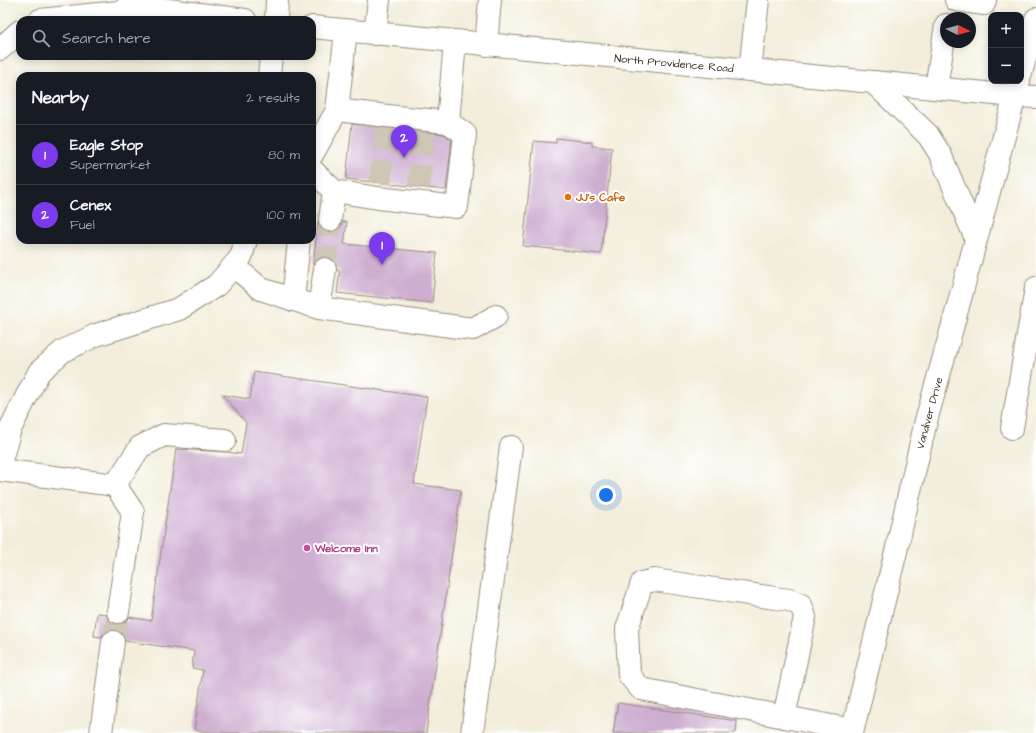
<!DOCTYPE html>
<meta charset="utf-8">
<style>
:root{--surface:#171b24;--page:#20242c;--text:#f1f3f6;--muted:#9ea1a6;--line:#363941;--accent:#7c3aed}
body{margin:0;font-family:"Architects Daughter",sans-serif;background:var(--page);color:var(--text)}
.controls{position:absolute;right:12px;top:12px;display:grid;overflow:hidden;border-radius:8px;box-shadow:0 2px 10px #0003}
.controls button{width:36px;height:36px;display:grid;place-items:center;padding:0;border:0;border-bottom:1px solid var(--line);background:var(--surface);color:var(--text);font:20px sans-serif}
.compass{position:absolute;left:940px;top:12px;width:36px;height:36px;border-radius:50%;background:var(--surface);box-shadow:0 2px 10px #0003;rotate:95deg}
.you{position:absolute;left:606px;top:495px;width:14px;height:14px;margin:-10px;border:3px solid #fff;border-radius:50%;background:#1a73e8;box-shadow:0 0 0 6px #1a73e833}
.badge{display:grid;place-items:center;width:26px;height:26px;border-radius:50%;background:var(--accent);color:#fff;font-size:13px;font-weight:700}
.pin{position:absolute;translate:-50% -33px;filter:drop-shadow(0 1px 2px #0008)}
.pin::after{content:'';position:absolute;top:21px;width:14px;height:12px;background:inherit;clip-path:polygon(0 0,100% 0,50% 100%)}
.list{margin:0;padding:0;list-style:none}
h2{display:flex;justify-content:space-between;align-items:center;height:52px;margin:0;padding:0 16px;font-size:17px}
h2 small{font-size:13px;font-weight:400;color:var(--muted)}
.list li{display:grid;grid-template-columns:26px 1fr auto;gap:12px;align-items:center;box-sizing:border-box;height:60px;padding:0 16px;border-top:1px solid var(--line)}
.list b{display:block;font-size:15px;white-space:nowrap}
.list p{margin:0;font-size:13px;white-space:nowrap;color:var(--muted)}
.list em{font-size:13px;font-style:normal;color:var(--muted)}
.icon{flex:none;width:22px;height:22px;fill:none;stroke:currentColor;stroke-width:2;stroke-linecap:round;stroke-linejoin:round}
.map{position:relative;flex:none;width:1036px;height:733px;overflow:hidden}
.search{position:absolute;background:var(--surface);box-shadow:0 2px 10px #0003;left:16px;top:16px;width:300px;height:44px;display:flex;align-items:center;gap:10px;box-sizing:border-box;padding:0 14px;border-radius:12px;color:var(--muted);font-size:15px}
.panel{position:absolute;background:var(--surface);box-shadow:0 2px 10px #0003;left:16px;top:72px;width:300px;height:172px;border-radius:12px}
.map>svg:first-child{display:block}
.building{fill:#cdadd0}
.lines{fill:none;stroke-linecap:round;stroke-linejoin:round}
.minor-tunnel{stroke:#cec7b5;stroke-width:22;stroke-dasharray:22 11;stroke-linecap:butt}
.minor-casing{stroke:#978c7c;stroke-width:24}
.major-casing{stroke:#978c7c;stroke-width:24}
.highway-casing{stroke:#978c7c;stroke-width:24}
.minor{stroke:#fff;stroke-width:22}
.major{stroke:#fff;stroke-width:22}
.highway{stroke:#fff;stroke-width:22}
.food-dot{fill:#e8710a;stroke:#fff;stroke-width:1.5}
.hotel-dot{fill:#d1479c;stroke:#fff;stroke-width:1.5}
.labels{text-anchor:middle;stroke-width:4;stroke-linejoin:round;paint-order:stroke}
.street-label{font-size:11px;fill:#3b2a1e;stroke:#fff}
.food-label{font-size:11px;font-weight:bold;fill:#c56008;stroke:#fff;text-anchor:start}
.hotel-label{font-size:11px;font-weight:bold;fill:#b23c85;stroke:#fff;text-anchor:start}
</style>
<div class="map">
<svg width="1036" height="733" viewBox="0 0 1036 733">
<rect width="100%" height="100%" fill="#fff"/>
<filter id="ink" filterUnits="userSpaceOnUse"><feTurbulence type="fractalNoise" baseFrequency=".025" numOctaves="2"/><feDisplacementMap in="SourceGraphic" scale="8" xChannelSelector="R" yChannelSelector="G"/><feConvolveMatrix kernelMatrix="1 2 1 2 8 2 1 2 1" color-interpolation-filters="sRGB"/></filter>
<filter id="wash" filterUnits="userSpaceOnUse"><feTurbulence type="fractalNoise" baseFrequency=".012" numOctaves="4" result="noise"/><feDisplacementMap in="SourceGraphic" scale="16" xChannelSelector="R" yChannelSelector="G"/><feGaussianBlur stdDeviation="0.9" result="paint"/><feColorMatrix in="noise" values="0 0 0 0 0 0 0 0 0 0 0 0 0 0 0 0 0 1.4 0 .05"/><feComposite in="paint" operator="in"/></filter>
<g filter="url(#wash)">
<rect width="100%" height="100%" fill="#f3eedb"/>
<g id="blocks">
<g class="building">
<path d="M 352,124 L 444,134 L 452,140 L 446,190 L 346,179 Z"/>
<path d="M 556,138 L 592,142 L 592,146 L 612,148 L 601,254 L 523,246 L 534,141 L 556,143 Z"/>
<path d="M 318,221 L 319,225 L 322,230 L 329,232 L 334,232 L 340,228 L 342,222 L 347,222 L 344,244 L 437,253 L 432,303 L 337,293 L 340,270 L 337,270 L 336,264 L 333,260 L 327,257 L 321,257 L 316,261 L 313,266 Z"/>
<path d="M 254,372 L 427,397 L 414,484 L 461,490 L 426,733 L 216,733 L 194,730 L 203,670 L 192,668 L 194,651 L 125,641 L 124,637 L 121,632 L 115,630 L 108,631 L 103,634 L 102,637 L 94,636 L 97,613 L 106,614 L 107,617 L 110,622 L 117,624 L 123,623 L 128,620 L 129,617 L 151,621 L 176,449 L 227,452 L 241,454 L 246,423 L 223,395 L 250,399 Z"/>
<path d="M 618,703 L 737,721 L 736,733 L 613,733 Z"/>
</g>
</g>
</g>
<g filter="url(#ink)">
<use href="#blocks" fill-opacity="0" stroke="#978c7c" stroke-width="1"/>
<g class="lines">
<g class="minor-tunnel">
<path d="M 380,183 L 386,128"/>
<path d="M 419,187 L 424,132"/>
<path d="M 325,269 L 330,220"/>
<path d="M 113,642 L 118,612"/>
</g>
<defs>
<g id="minor">
<path d="M 956,0 L 984,4 L 985,0"/>
<path d="M 276,20 L 277,0"/>
<path d="M 375,34 L 379,0"/>
<path d="M 486,45 L 490,0"/>
<path d="M 750,70 L 758,0"/>
<path d="M 1021,73 L 1036,19"/>
<path d="M 269,76 L 271,56"/>
<path d="M 1019,81 L 1015,96 L 1036,97"/>
<path d="M 936,88 L 946,25"/>
<path d="M 337,110 L 387,116 L 448,122"/>
<path d="M 312,155 L 337,110 L 346,31"/>
<path d="M 312,170 L 334,191 L 378,198 L 457,207 L 465,134 L 448,122 L 455,42"/>
<path d="M 330,220 L 334,191"/>
<path d="M 234,266 L 261,289 L 319,308 L 473,329 L 496,316"/>
<path d="M 293,300 L 299,240"/>
<path d="M 319,308 L 325,269"/>
<path d="M 1012,428 L 1036,288"/>
<path d="M 0,464 L 10,429 L 39,372 L 63,351 L 96,335 L 179,309 L 217,285 L 241,257 L 246,240"/>
<path d="M 0,470 L 115,485 L 140,447 L 164,435 L 225,440"/>
<path d="M 115,485 L 133,512 L 118,612"/>
<path d="M 784,717 L 805,617 L 801,605 L 789,600 L 654,580 L 642,583 L 627,629 L 629,675 L 641,689 L 852,730"/>
<path d="M 101,733 L 113,642"/>
<path d="M 472,733 L 511,447"/>
</g>
<g id="major">
<path d="M 129,0 L 153,8 L 245,20"/>
<path d="M 40,20 L 148,9"/>
<path d="M 312,27 L 1015,96 L 951,332 L 926,421 L 897,547 L 852,733"/>
<path d="M 873,82 L 928,135 L 940,154 L 976,239"/>
</g>
<path id="highway" d="M 0,49 L 20,31"/>
</defs>
<use href="#minor" class="minor-casing"/>
<use href="#major" class="major-casing"/>
<use href="#highway" class="highway-casing"/>
<use href="#minor" class="minor"/>
<use href="#major" class="major"/>
<use href="#highway" class="highway"/>
</g>
</g>
<circle class="food-dot" cx="568" cy="197" r="4"/>
<circle class="hotel-dot" cx="307" cy="548" r="4"/>
<g class="labels">
<g class="street-label">
<text transform="translate(674 63) rotate(5)" y="4">North Providence Road</text>
<text transform="translate(929 413) rotate(-75)" y="4">Vandiver Drive</text>
</g>
<g class="food-label">
<text x="576" y="201">JJ's Cafe</text>
</g>
<g class="hotel-label">
<text x="315" y="552">Welcome Inn</text>
</g>
</g>
</svg>
<div class="controls">
<button>+</button>
<button>−</button>
</div>
<svg class="compass" viewBox="-18 -18 36 36"><path d="M0-13l5 13h-10z" fill="#e53935"/><path d="M0 13l5-13h-10z" fill="#9ea1a6"/></svg>
<div class="you"></div>
<div class="pin badge" style="left:382px;top:265px">1</div>
<div class="pin badge" style="left:404px;top:158px">2</div>
<div class="search"><svg class="icon" aria-label="search" viewBox="0 0 24 24"><circle cx="10" cy="10" r="6"/><path d="M15 15l6 6"/></svg>Search here</div>
<section class="panel">
<h2>Nearby<small>2 results</small></h2>
<ul class="list">
<li><span class="badge">1</span><div><b>Eagle Stop</b><p>Supermarket</p></div><em>80 m</em></li>
<li><span class="badge">2</span><div><b>Cenex</b><p>Fuel</p></div><em>100 m</em></li>
</ul>
</section>
</div>
